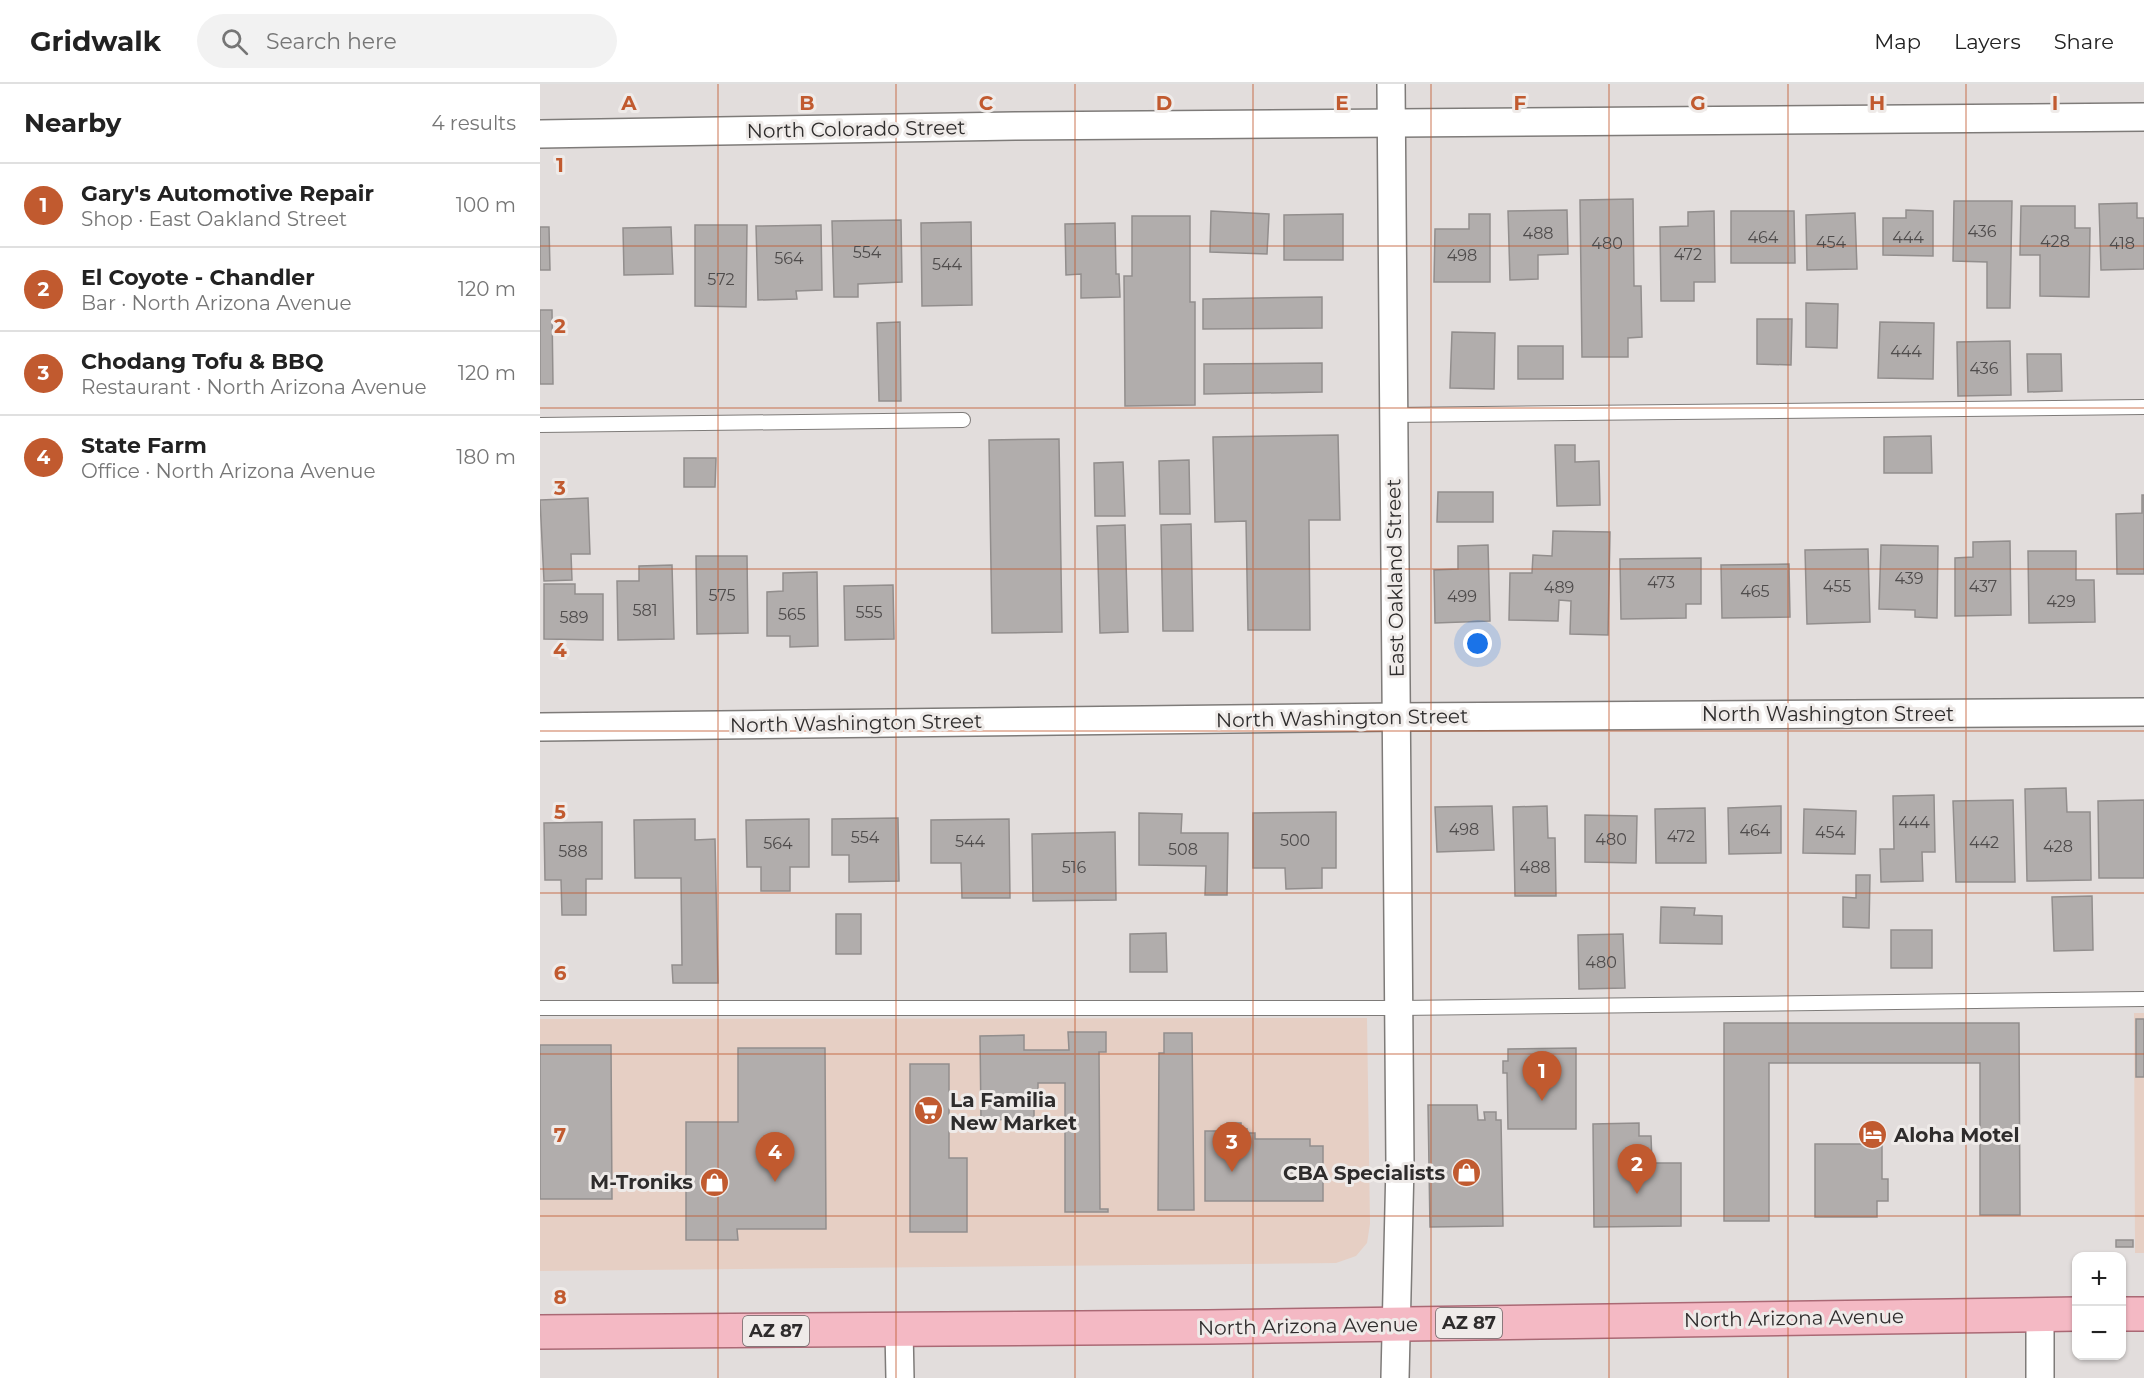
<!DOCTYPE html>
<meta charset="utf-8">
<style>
:root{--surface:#fff;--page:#f2f2f2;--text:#222;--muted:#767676;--line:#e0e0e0;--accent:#c15a2f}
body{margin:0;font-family:Montserrat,sans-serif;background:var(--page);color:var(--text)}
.controls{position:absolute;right:18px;bottom:18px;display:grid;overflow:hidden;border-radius:12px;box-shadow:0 2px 4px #0004}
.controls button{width:54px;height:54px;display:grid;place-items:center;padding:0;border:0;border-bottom:2px solid var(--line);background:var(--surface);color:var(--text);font:30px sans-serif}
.you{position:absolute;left:938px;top:560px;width:21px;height:21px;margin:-15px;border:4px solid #fff;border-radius:50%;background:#1a73e8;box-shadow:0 0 0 9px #1a73e833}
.badge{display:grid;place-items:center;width:39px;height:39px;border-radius:50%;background:var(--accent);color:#fff;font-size:20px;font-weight:700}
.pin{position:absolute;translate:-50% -50px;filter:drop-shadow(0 2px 3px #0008)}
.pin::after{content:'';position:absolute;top:32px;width:21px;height:18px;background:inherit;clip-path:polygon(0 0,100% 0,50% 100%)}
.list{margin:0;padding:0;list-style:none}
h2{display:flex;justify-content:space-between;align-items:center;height:78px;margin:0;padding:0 24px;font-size:26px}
h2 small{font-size:20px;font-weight:400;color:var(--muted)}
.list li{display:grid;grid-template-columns:39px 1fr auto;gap:18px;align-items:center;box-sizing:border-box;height:84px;padding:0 24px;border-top:2px solid var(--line)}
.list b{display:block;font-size:22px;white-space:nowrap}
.list p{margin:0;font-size:20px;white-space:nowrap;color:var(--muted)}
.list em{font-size:20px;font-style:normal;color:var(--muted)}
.icon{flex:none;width:33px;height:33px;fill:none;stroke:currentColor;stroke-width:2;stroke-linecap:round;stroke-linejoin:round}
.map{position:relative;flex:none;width:1604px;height:1294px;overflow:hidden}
header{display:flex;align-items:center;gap:36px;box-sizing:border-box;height:84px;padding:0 30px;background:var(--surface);border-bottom:2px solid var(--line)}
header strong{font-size:28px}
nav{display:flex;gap:33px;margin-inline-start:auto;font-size:21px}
.search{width:420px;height:54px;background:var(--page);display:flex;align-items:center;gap:15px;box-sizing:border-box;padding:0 21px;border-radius:33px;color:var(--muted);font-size:22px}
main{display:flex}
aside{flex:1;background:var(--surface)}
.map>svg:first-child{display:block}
.commercial{fill:#e6cfc4}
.building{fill:#b1adac;stroke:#928e8d;stroke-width:1.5}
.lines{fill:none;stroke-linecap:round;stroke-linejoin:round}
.lane-casing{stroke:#7e7b79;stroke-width:16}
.street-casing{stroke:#7e7b79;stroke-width:30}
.primary-casing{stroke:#aa6975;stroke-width:36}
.lane{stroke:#fff;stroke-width:14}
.street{stroke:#fff;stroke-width:27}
.primary{stroke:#f4b9c4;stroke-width:33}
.grid{fill:none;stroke:#c15a2f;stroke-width:1.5;stroke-opacity:0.55}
.labels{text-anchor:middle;stroke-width:6;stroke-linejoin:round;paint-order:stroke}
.number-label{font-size:16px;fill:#4f4c4c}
.shield{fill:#efebe9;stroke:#686565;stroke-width:1.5}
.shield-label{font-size:18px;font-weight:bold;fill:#2e2c2c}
.street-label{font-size:20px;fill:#2e2c2c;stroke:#efebe9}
.poi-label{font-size:20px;font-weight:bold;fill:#2e2c2c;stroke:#efebe9;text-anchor:start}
.grid-label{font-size:20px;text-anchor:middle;font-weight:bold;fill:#c15a2f;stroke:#efebe9;stroke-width:6;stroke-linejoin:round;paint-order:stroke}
</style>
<header>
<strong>Gridwalk</strong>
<div class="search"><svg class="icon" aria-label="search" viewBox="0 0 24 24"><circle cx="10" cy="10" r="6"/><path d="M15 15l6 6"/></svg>Search here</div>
<nav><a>Map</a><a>Layers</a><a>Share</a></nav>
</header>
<main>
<aside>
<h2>Nearby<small>4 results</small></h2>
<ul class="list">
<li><span class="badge">1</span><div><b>Gary's Automotive Repair</b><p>Shop · East Oakland Street</p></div><em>100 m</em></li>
<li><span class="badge">2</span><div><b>El Coyote - Chandler</b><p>Bar · North Arizona Avenue</p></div><em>120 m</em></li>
<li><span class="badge">3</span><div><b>Chodang Tofu &amp; BBQ</b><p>Restaurant · North Arizona Avenue</p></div><em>120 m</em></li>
<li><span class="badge">4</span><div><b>State Farm</b><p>Office · North Arizona Avenue</p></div><em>180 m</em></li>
</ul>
</aside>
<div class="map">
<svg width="1604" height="1294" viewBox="0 0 1604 1294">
<rect width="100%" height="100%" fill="#e2dddc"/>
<g class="commercial">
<path d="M 1594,929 L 1604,929 L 1604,1169 L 1595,1169 Z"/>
<path d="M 827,934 L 830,1140 L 827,1159 L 816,1172 L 796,1179 L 0,1187 L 0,935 Z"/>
</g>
<g class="building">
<path d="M 1093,115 L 1094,202 L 1101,202 L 1102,253 L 1088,254 L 1088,273 L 1042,273 L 1040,116 Z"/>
<path d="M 1414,117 L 1472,117 L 1470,224 L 1447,224 L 1447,178 L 1413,177 Z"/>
<path d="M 1597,119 L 1597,134 L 1604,134 L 1604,185 L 1561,186 L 1559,120 Z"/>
<path d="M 1481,122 L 1535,122 L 1535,144 L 1550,144 L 1549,213 L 1500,212 L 1500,171 L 1480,171 Z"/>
<path d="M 1027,126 L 1028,170 L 998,171 L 998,195 L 970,196 L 968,127 Z"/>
<path d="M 1366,126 L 1393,127 L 1393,172 L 1343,171 L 1343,134 L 1366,134 Z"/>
<path d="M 671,127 L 729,130 L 727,170 L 670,168 Z"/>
<path d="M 1174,127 L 1175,198 L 1154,198 L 1154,217 L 1121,217 L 1120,143 L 1148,142 L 1148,128 Z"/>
<path d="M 1191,127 L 1254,127 L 1255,179 L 1191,179 Z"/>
<path d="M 1315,129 L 1317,185 L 1267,186 L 1266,131 Z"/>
<path d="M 803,130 L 803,176 L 744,176 L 744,131 Z"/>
<path d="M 929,130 L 950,130 L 950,198 L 894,198 L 895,145 L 929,145 Z"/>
<path d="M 592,132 L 650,132 L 650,218 L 655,218 L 655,321 L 585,322 L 584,192 L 592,192 Z"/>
<path d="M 361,136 L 362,198 L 318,200 L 318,213 L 294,213 L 292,137 Z"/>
<path d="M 431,138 L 432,221 L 382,222 L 381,139 Z"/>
<path d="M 575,139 L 576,190 L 579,190 L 580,213 L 541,214 L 541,190 L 526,191 L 525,140 Z"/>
<path d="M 155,141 L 207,141 L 206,223 L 155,222 Z"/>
<path d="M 281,141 L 282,206 L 256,207 L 257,215 L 218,216 L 216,142 Z"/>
<path d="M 0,143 L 9,143 L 10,186 L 0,186 Z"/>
<path d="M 131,143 L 133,190 L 84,191 L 83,144 Z"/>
<path d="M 782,213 L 782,244 L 663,245 L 663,215 Z"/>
<path d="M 1266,219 L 1298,220 L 1297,264 L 1266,263 Z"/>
<path d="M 0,226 L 12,226 L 13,300 L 0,300 Z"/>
<path d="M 1217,235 L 1252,235 L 1251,281 L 1217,280 Z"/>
<path d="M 360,238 L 361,317 L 339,317 L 337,239 Z"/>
<path d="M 1340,238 L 1394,239 L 1393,295 L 1338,294 Z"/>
<path d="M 912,248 L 955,249 L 954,305 L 910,304 Z"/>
<path d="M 1470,257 L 1471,311 L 1418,312 L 1417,258 Z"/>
<rect x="978" y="262" width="45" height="33"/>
<path d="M 1487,270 L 1521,270 L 1522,307 L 1488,308 Z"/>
<path d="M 782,279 L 782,308 L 664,310 L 664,280 Z"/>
<path d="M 798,351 L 800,436 L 769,436 L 770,546 L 708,546 L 706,437 L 675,438 L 673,353 Z"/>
<path d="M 1391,352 L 1392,389 L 1344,389 L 1344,353 Z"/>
<path d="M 519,355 L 522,548 L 452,549 L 449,356 Z"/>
<path d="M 1015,361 L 1035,361 L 1035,378 L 1059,377 L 1060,421 L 1017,422 Z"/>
<path d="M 144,374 L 176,374 L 175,403 L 144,403 Z"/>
<path d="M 649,376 L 650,430 L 620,430 L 619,377 Z"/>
<path d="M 583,378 L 585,432 L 555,432 L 554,379 Z"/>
<path d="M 898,408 L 953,408 L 953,438 L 897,438 Z"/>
<path d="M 1602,411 L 1604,411 L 1604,490 L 1577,490 L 1576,430 L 1602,429 Z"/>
<path d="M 48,414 L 50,470 L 31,470 L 32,496 L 4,497 L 0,416 Z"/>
<path d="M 651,440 L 653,547 L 623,547 L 621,441 Z"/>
<path d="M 585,441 L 588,548 L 560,549 L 557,442 Z"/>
<path d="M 1013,447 L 1070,448 L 1068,551 L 1030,550 L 1031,517 L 1019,516 L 1018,537 L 969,536 L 970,489 L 992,489 L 993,471 L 1012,472 Z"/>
<path d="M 1470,457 L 1471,531 L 1415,532 L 1415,474 L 1433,473 L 1433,458 Z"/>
<path d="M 948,461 L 950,537 L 895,539 L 894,486 L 918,485 L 918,462 Z"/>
<path d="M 1341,461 L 1398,462 L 1397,534 L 1375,533 L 1375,526 L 1339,525 Z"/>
<path d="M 1328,465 L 1330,538 L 1267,540 L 1265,466 Z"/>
<path d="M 1488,467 L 1536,467 L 1536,496 L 1554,496 L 1555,538 L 1489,539 Z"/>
<path d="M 156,472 L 207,472 L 208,549 L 157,550 Z"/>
<path d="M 1161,474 L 1161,520 L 1146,520 L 1146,534 L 1081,535 L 1080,475 Z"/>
<path d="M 1249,480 L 1250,533 L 1182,534 L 1181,481 Z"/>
<path d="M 132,481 L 134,555 L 78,556 L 77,497 L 99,497 L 99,482 Z"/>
<path d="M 277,488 L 278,562 L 250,563 L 250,552 L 227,552 L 227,508 L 243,507 L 243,489 Z"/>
<path d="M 4,500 L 35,500 L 35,510 L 63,510 L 63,556 L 4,555 Z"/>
<path d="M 353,501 L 354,555 L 305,556 L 304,502 Z"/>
<path d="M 1526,704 L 1527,728 L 1550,728 L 1551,796 L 1487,797 L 1485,705 Z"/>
<path d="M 1394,711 L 1395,768 L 1382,768 L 1383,797 L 1341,798 L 1340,765 L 1354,765 L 1353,712 Z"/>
<path d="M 1473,716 L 1475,798 L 1416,798 L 1413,717 Z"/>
<path d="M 1604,716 L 1604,794 L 1559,794 L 1558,717 Z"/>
<path d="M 952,722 L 954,766 L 897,768 L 895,723 Z"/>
<path d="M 1007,722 L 1008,754 L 1015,754 L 1016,812 L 975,812 L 973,723 Z"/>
<path d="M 1241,722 L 1241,769 L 1189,770 L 1188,724 Z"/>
<path d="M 1165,724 L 1166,779 L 1116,779 L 1115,725 Z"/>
<path d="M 1264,725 L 1316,727 L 1315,770 L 1263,769 Z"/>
<path d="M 796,728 L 796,784 L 782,784 L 782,804 L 746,805 L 745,784 L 713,784 L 713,729 Z"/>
<path d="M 599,729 L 642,730 L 641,749 L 688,749 L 687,811 L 665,811 L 666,782 L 599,781 Z"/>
<path d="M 1045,731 L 1097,732 L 1096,779 L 1045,778 Z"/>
<path d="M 358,734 L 359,797 L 309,798 L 309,771 L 292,771 L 292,735 Z"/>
<path d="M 155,735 L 155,756 L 175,755 L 178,899 L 133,899 L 132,881 L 142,881 L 141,794 L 95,794 L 94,736 Z"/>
<path d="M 269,735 L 269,783 L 250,783 L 250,807 L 221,807 L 221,783 L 207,783 L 206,736 Z"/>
<path d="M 469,735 L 470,814 L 422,814 L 421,779 L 391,779 L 391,736 Z"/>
<path d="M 62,738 L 62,795 L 46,795 L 46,831 L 22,831 L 21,796 L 5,796 L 4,739 Z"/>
<path d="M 575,748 L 576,816 L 493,817 L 492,750 Z"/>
<path d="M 1316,791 L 1330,791 L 1329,844 L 1303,843 L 1303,813 L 1316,814 Z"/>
<path d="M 1552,812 L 1553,866 L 1514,867 L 1512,813 Z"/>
<path d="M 1121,823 L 1155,824 L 1154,831 L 1182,832 L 1182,860 L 1120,859 Z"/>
<rect x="296" y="830" width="25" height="40"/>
<rect x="1351" y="846" width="41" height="38"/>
<path d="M 626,849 L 627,888 L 590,888 L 590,850 Z"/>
<path d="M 1083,850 L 1085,904 L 1039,905 L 1038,851 Z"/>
<rect x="1596" y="935" width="8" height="58"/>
<path d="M 1184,939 L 1479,939 L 1480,1131 L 1440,1131 L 1440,979 L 1229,979 L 1229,1137 L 1184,1137 Z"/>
<path d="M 528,948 L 566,948 L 566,968 L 559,968 L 560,1125 L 568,1125 L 568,1128 L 525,1128 L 525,999 L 498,999 L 498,1009 L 494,1009 L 494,1035 L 441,1036 L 440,952 L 484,951 L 484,966 L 529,966 Z"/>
<path d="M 624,949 L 652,949 L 654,1126 L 618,1126 L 619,969 L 624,969 Z"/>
<path d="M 0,961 L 71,961 L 72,1115 L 0,1115 Z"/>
<path d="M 198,964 L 285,964 L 286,1145 L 197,1145 L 198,1156 L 146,1156 L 146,1038 L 198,1038 Z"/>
<path d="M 1036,964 L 1036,1045 L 968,1045 L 967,989 L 963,989 L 963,977 L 968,977 L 968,965 Z"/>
<path d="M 370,980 L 409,980 L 409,1074 L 427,1074 L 427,1148 L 370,1148 Z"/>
<path d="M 888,1021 L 937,1021 L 938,1036 L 945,1036 L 944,1028 L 956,1028 L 956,1036 L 961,1036 L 963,1142 L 890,1143 Z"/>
<path d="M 687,1039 L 701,1039 L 701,1045 L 707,1045 L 706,1049 L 715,1049 L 715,1055 L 770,1055 L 770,1062 L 783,1062 L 783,1117 L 665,1117 L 665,1047 L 687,1047 Z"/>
<path d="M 1099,1039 L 1099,1052 L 1111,1052 L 1112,1079 L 1141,1079 L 1141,1142 L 1054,1143 L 1053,1040 Z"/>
<path d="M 1275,1060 L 1342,1060 L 1342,1095 L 1348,1095 L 1348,1117 L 1337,1117 L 1337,1133 L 1275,1133 Z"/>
<rect x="1576" y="1156" width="17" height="7"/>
</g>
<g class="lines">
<defs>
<g id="lane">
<path d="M 853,331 L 1604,323"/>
<path d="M 0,341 L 423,336"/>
<path d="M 0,924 L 859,924 L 1604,915"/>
</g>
<g id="street">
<path d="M 851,0 L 860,1080 L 855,1294"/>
<path d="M 0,50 L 475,42 L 1604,33"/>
<path d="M 0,643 L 856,633 L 1604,628"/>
<path d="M 1500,1230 L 1500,1294"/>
<path d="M 359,1245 L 360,1294"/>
</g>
<g id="primary">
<path d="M 1582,1230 L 1604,1230"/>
<path d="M 0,1248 L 668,1243 L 1536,1230"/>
</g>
</defs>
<use href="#lane" class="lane-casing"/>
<use href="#street" class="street-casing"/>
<use href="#primary" class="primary-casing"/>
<use href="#lane" class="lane"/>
<use href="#street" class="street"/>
<use href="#primary" class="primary"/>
</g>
<path class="grid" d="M 178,0 L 178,1294M 356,0 L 356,1294M 535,0 L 535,1294M 713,0 L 713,1294M 891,0 L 891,1294M 1069,0 L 1069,1294M 1248,0 L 1248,1294M 1426,0 L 1426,1294M 0,162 L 1604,162M 0,324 L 1604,324M 0,485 L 1604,485M 0,647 L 1604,647M 0,809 L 1604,809M 0,970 L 1604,970M 0,1132 L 1604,1132"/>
<defs>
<symbol id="supermarket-disc" viewBox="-11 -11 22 22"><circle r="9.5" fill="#c15a2f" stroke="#efebe9"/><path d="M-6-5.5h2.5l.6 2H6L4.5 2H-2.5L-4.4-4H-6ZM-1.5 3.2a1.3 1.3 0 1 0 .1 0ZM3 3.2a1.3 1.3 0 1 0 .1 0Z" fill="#fff"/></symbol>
<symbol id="hotel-disc" viewBox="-11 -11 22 22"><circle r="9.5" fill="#c15a2f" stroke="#efebe9"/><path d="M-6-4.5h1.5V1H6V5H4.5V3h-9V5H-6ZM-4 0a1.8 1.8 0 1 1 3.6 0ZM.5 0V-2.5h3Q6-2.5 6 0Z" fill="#fff"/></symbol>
<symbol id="shop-disc" viewBox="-11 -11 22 22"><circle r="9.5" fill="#c15a2f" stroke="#efebe9"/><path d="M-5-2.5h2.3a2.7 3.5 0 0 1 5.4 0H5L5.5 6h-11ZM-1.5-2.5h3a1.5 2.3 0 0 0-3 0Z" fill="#fff"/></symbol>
</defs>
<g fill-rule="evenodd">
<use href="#supermarket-disc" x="372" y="1010" width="33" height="33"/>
<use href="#hotel-disc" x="1316" y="1034" width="33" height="33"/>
<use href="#shop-disc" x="910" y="1072" width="33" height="33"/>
<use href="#shop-disc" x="158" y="1082" width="33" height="33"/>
</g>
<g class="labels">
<g class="number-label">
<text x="1442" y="153">436</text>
<text x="998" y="155">488</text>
<text x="1223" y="159">464</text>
<text x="1368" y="159">444</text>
<text x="1515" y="163">428</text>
<text x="1291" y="164">454</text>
<text x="1067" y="165">480</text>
<text x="1582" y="165">418</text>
<text x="327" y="174">554</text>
<text x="1148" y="176">472</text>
<text x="922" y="177">498</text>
<text x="249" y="180">564</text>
<text x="407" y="186">544</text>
<text x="181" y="201">572</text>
<text x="1366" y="273">444</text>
<text x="1444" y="290">436</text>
<text x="1369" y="500">439</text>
<text x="1121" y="504">473</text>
<text x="1297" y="508">455</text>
<text x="1443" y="508">437</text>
<text x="1019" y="509">489</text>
<text x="1215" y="513">465</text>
<text x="182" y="517">575</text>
<text x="922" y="518">499</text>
<text x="1521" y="523">429</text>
<text x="105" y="532">581</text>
<text x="329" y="534">555</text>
<text x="252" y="536">565</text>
<text x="34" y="539">589</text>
<text x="1374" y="744">444</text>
<text x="924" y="751">498</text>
<text x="1215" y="752">464</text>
<text x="1290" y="754">454</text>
<text x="1141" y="758">472</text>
<text x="325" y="759">554</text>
<text x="1071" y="761">480</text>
<text x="755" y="762">500</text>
<text x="430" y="763">544</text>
<text x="1444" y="764">442</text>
<text x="238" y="765">564</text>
<text x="1518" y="768">428</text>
<text x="643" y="771">508</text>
<text x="33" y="773">588</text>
<text x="534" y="789">516</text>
<text x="995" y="789">488</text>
<text x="1061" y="884">480</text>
</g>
<g class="shield">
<rect x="896" y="1224" width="66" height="30" rx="4.5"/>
<rect x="203" y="1232" width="66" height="30" rx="4.5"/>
</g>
<g class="shield-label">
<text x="929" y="1245">AZ 87</text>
<text x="236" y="1253">AZ 87</text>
</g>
<g class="street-label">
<text transform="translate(316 45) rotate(-1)" y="7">North Colorado Street</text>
<text transform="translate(855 494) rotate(-91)" y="7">East Oakland Street</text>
<text x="1288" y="637">North Washington Street</text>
<text transform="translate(802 634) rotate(-1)" y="7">North Washington Street</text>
<text transform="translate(316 639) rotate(-1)" y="7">North Washington Street</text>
<text transform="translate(1254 1234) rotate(-1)" y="7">North Arizona Avenue</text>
<text transform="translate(768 1242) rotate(-1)" y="7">North Arizona Avenue</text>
</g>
<g class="poi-label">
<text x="410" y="1023">La Familia<tspan x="410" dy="23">New Market</tspan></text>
<text x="1354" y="1058">Aloha Motel</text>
<text x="905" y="1096" text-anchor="end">CBA Specialists</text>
<text x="153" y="1105" text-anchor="end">M-Troniks</text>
</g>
</g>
<g class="grid-label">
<text x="89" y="26">A</text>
<text x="267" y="26">B</text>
<text x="446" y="26">C</text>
<text x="624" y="26">D</text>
<text x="802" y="26">E</text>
<text x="980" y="26">F</text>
<text x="1158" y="26">G</text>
<text x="1337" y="26">H</text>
<text x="1515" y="26">I</text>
<text x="20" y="88">1</text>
<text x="20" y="249">2</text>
<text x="20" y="411">3</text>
<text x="20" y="573">4</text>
<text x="20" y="735">5</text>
<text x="20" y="896">6</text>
<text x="20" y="1058">7</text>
<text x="20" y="1220">8</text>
</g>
</svg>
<div class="controls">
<button>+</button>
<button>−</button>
</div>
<div class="you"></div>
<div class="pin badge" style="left:1002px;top:1017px">1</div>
<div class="pin badge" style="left:1097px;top:1110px">2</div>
<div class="pin badge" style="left:692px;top:1088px">3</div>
<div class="pin badge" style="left:235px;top:1098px">4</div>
</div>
</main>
